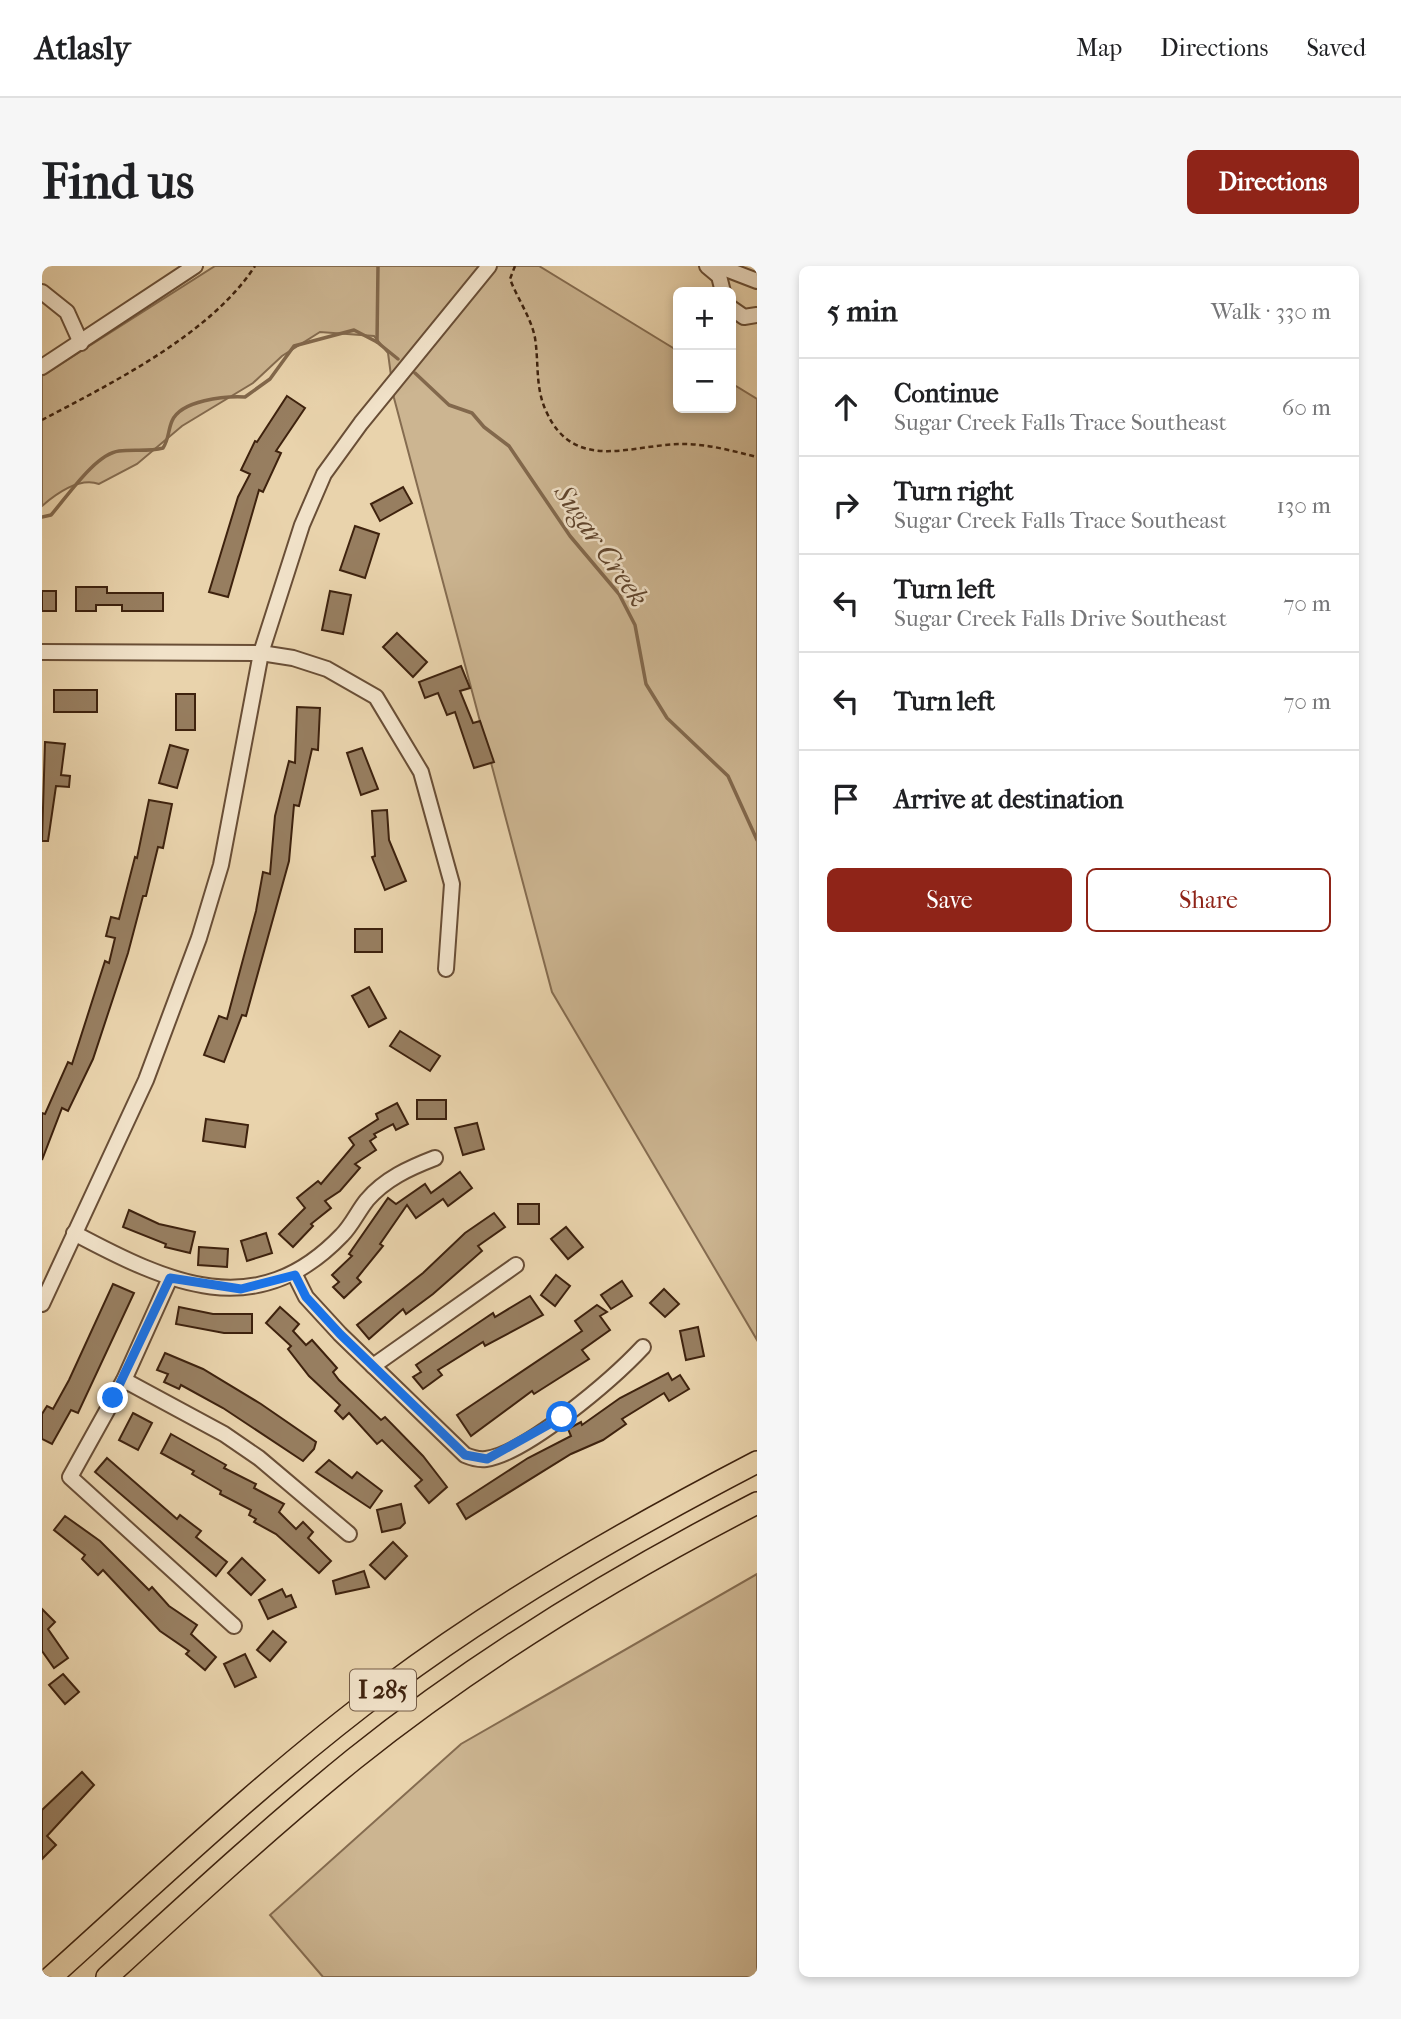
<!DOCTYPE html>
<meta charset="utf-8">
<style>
:root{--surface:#fff;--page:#f6f6f6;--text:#202124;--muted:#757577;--line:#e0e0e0;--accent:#8f2418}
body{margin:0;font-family:"IM FELL French Canon",serif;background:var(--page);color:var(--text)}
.controls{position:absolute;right:21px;top:21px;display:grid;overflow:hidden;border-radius:10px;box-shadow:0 4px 10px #0003}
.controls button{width:63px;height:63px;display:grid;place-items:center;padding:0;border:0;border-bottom:2px solid var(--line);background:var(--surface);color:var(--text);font:35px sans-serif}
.stop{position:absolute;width:21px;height:21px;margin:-16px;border:5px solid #1a73e8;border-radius:50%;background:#fff}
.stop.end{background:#1a73e8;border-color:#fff;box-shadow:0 2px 7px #0008}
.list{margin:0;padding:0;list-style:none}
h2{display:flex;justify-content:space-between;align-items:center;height:91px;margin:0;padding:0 28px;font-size:30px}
h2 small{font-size:23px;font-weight:400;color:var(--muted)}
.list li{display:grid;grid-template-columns:46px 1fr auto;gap:21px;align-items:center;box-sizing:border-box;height:98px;padding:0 28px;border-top:2px solid var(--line)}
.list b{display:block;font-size:26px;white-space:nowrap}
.list p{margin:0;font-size:23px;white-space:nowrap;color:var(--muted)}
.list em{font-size:23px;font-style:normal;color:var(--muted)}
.actions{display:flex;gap:14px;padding:21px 28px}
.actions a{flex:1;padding:16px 0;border:2px solid var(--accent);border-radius:10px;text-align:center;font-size:24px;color:var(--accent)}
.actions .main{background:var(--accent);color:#fff}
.icon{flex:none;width:38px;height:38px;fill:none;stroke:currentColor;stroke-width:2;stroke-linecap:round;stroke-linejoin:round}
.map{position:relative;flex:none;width:715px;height:1711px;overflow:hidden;border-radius:10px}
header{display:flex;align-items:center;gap:42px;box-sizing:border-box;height:98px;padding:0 35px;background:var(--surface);border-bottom:2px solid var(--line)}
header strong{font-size:33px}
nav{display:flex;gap:38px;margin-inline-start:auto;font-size:24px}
.intro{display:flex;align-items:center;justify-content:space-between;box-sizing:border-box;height:168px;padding:0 42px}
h1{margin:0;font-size:49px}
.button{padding:18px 32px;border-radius:10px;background:var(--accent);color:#fff;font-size:24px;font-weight:700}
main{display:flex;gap:42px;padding:0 42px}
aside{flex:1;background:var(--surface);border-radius:10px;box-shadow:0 4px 10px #0003}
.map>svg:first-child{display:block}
.green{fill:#ccb591;stroke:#856c50;stroke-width:2}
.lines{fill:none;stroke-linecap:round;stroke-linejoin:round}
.stream{stroke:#82684c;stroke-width:3.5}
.building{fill:#977e60;stroke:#3e220e;stroke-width:2}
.minor-casing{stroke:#694e36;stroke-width:18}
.highway-casing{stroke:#3e220e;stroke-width:24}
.path{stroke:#3e220e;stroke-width:2.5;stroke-dasharray:5 3.5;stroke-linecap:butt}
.minor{stroke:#f1e2c9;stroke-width:14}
.highway{stroke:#e9d3ac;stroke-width:21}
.route{stroke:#1a73e8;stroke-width:9}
.labels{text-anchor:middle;stroke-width:5;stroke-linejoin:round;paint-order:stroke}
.shield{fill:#f1e2c9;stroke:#745c46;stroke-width:2}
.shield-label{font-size:24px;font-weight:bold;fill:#3e220e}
.water-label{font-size:28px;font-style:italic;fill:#60452d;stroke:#f1e2c9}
</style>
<header>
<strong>Atlasly</strong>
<nav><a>Map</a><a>Directions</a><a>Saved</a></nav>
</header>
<div class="intro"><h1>Find us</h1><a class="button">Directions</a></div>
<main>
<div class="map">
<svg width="715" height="1711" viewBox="0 0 715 1711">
<rect width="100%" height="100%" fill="#e9d3ac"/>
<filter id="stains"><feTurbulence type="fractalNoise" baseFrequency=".00286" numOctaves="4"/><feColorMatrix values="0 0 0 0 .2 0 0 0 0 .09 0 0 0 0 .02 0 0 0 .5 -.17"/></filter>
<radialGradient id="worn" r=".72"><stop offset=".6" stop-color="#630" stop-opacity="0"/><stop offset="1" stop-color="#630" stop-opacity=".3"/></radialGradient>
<g class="green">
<path d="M 173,0 L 497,0 L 636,85 L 636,142 L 689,142 L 689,117 L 715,133 L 715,1074 L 510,726 L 352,132 L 346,87 L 332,70 L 278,66 L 240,90 L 211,117 L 140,160 L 95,198 L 57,218 C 37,211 15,227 0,240 L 0,110 Z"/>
<path d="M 715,1308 L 715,1711 L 281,1711 L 228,1649 L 419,1478 Z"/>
</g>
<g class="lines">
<g class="stream">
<path d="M 335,76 L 336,0"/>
<path d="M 373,107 L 407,139 L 430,147 L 442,161 L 467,180 L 528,270 L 577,328 L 593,359 L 604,418 L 625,452 L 686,510 L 715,574"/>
<path d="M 0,251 L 9,249 C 25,231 53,188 77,185 C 92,183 106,186 121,182 C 127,173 126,164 130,155 C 139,134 183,130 203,131 L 228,113 L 252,80 L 312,64 L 335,76 L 356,93"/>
</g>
</g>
<g class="building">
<path d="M 245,130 L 263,142 L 234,185 L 239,187 L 221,226 L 217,224 L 186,331 L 167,326 L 196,231 L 208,208 L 199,204 L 213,175 L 215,176 Z"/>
<path d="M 361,221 L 370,237 L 338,255 L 329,238 Z"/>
<path d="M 313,260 L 337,268 L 323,312 L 298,304 Z"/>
<path d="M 34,321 L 65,321 L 65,327 L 121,327 L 121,345 L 80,345 L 80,339 L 54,339 L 54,345 L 34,345 Z"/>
<rect x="0" y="325" width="14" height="20"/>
<path d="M 288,325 L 309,329 L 301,368 L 280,364 Z"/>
<path d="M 355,367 L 385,396 L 371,411 L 341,381 Z"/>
<path d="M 419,400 L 428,422 L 418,425 L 431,457 L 438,455 L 452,496 L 432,502 L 413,446 L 405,449 L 396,427 L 383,432 L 377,416 Z"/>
<rect x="12" y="424" width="43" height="22"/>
<rect x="134" y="428" width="19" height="36"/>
<path d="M 255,441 L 278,442 L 276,484 L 270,483 L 257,540 L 252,539 L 247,595 L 204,750 L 200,749 L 182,796 L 162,789 L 177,750 L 185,753 L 214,645 L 221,606 L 228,608 L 233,550 L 247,495 L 253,497 Z"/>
<path d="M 3,476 L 23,478 L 19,509 L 28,510 L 27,521 L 14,520 L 6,575 L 0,575 Z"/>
<path d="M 128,479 L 146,484 L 135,522 L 117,517 Z"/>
<path d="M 320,482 L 336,523 L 319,529 L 305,487 Z"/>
<path d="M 107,534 L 130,538 L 121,582 L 116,581 L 104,630 L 101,630 L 86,687 L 51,793 L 26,845 L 20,842 L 0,894 L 0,847 L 3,848 L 26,796 L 30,798 L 63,695 L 67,697 L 73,672 L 64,670 L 69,651 L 77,653 L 93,591 L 95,592 Z"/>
<path d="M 345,544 L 347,574 L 364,615 L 343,624 L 330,591 L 333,590 L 330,545 Z"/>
<rect x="313" y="663" width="27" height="23"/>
<path d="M 327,721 L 344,752 L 327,761 L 310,730 Z"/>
<path d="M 358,765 L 398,790 L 388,805 L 348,780 Z"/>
<rect x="375" y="834" width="29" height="19"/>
<path d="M 355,837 L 366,858 L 354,864 L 351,858 L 332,868 L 334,871 L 328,875 L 334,884 L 313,898 L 318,902 L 298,925 L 283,935 L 289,942 L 269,958 L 271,960 L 251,981 L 237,968 L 263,942 L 255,932 L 276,915 L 279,918 L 312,879 L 307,872 L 336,853 L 334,848 Z"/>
<path d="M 164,853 L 206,859 L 203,881 L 161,875 Z"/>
<path d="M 435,857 L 442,883 L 421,889 L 413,862 Z"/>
<path d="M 418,906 L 430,922 L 406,940 L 401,933 L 374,952 L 365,939 L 338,978 L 341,980 L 315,1012 L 319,1016 L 302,1032 L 291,1021 L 297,1016 L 290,1009 L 310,990 L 307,988 L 346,932 L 354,938 L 383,918 L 389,927 Z"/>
<rect x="476" y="938" width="21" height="20"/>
<path d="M 87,944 L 117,958 L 153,966 L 148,987 L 123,981 L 124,978 L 81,961 Z"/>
<path d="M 452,947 L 463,961 L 436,980 L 440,985 L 391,1028 L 364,1048 L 361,1043 L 327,1073 L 315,1059 L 381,1007 L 423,967 Z"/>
<path d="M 524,961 L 541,981 L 526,993 L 509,973 Z"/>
<path d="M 224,967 L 230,987 L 205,995 L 199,975 Z"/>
<path d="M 157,981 L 186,983 L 185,1001 L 156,999 Z"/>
<path d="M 514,1009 L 528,1020 L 513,1040 L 499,1029 Z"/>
<path d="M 580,1015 L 590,1030 L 569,1043 L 559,1029 Z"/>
<path d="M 71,1018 L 92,1027 L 36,1147 L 29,1144 L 10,1178 L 0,1173 L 0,1148 L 5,1140 L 11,1143 L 27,1114 Z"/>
<path d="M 622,1023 L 637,1038 L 623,1051 L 608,1037 Z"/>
<path d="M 488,1030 L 501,1049 L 443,1080 L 441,1076 L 396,1104 L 400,1109 L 381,1123 L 371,1111 L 379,1106 L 374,1099 L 439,1055 L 451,1047 L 453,1051 Z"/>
<path d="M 555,1039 L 565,1046 L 558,1050 L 568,1064 L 540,1084 L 547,1093 L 492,1128 L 490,1125 L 429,1170 L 415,1149 L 540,1065 L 533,1055 Z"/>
<path d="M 137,1041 L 171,1048 L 210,1048 L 210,1067 L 182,1067 L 134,1058 Z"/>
<path d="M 238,1041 L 257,1058 L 251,1065 L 264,1079 L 270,1074 L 295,1102 L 291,1106 L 297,1114 L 339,1154 L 343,1151 L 381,1190 L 405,1221 L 387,1237 L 373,1220 L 380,1214 L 340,1174 L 335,1178 L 307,1147 L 301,1153 L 293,1145 L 298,1139 L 267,1110 L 246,1083 L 249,1080 L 224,1057 Z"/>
<path d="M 656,1061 L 662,1090 L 644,1094 L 638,1065 Z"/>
<path d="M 123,1087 L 161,1103 L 219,1138 L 274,1176 L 272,1183 L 261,1195 L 181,1142 L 139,1119 L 137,1123 L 122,1116 L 126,1108 L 115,1104 Z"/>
<path d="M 626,1107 L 630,1114 L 638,1109 L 647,1123 L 627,1135 L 622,1127 L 580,1153 L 584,1158 L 561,1174 L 529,1188 L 424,1253 L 415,1238 L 486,1192 L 529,1170 L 526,1163 L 539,1156 L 540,1159 L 578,1132 Z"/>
<path d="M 91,1147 L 110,1157 L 96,1184 L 77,1174 Z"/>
<path d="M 129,1168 L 184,1199 L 182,1202 L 214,1218 L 212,1222 L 242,1238 L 237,1246 L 254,1263 L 261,1256 L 271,1266 L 266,1272 L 289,1295 L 277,1307 L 234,1268 L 212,1256 L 214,1253 L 207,1249 L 209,1244 L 178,1228 L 179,1225 L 150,1208 L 152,1205 L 119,1187 Z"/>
<path d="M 65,1192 L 135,1253 L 138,1249 L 159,1265 L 154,1271 L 185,1296 L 174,1310 L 53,1206 Z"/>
<path d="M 287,1194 L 310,1212 L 315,1206 L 340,1225 L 328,1242 L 274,1206 Z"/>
<path d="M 359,1238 L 363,1257 L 358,1262 L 340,1266 L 335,1244 Z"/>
<path d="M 23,1250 L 58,1275 L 107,1324 L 110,1321 L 127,1340 L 155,1359 L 149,1368 L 174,1391 L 163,1404 L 144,1388 L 147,1385 L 118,1365 L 61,1304 L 56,1309 L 40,1293 L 43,1289 L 12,1264 Z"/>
<path d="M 351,1276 L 365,1290 L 343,1313 L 328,1299 Z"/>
<path d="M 200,1292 L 223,1314 L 209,1329 L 186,1307 Z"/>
<path d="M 322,1305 L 327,1321 L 294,1328 L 291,1315 Z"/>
<path d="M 240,1323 L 244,1331 L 249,1329 L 254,1341 L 226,1353 L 217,1334 Z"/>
<path d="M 0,1343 L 13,1356 L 6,1363 L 26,1392 L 12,1402 L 0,1385 Z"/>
<path d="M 231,1365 L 244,1376 L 228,1395 L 215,1384 Z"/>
<path d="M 203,1388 L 214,1411 L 193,1421 L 182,1398 Z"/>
<path d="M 21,1408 L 37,1426 L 23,1438 L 7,1419 Z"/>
<path d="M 40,1506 L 52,1519 L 5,1570 L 14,1579 L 0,1593 L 0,1544 Z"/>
</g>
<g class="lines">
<defs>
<g id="minor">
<path d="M 665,0 L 677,10 L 681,26"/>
<path d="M 676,0 L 715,15"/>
<path d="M 0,26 L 25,46 L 39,77"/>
<path d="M 689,42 L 702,51 L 715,49"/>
<path d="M 0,101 L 153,0"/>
<path d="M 0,386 L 219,387 L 251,392 L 285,403 L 334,431 L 379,506 L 410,618 L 404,703"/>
<path d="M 32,967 C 126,1017 214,1059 300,969 C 310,959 316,945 325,934 C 343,913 367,902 393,892"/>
<path d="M 253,1009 L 264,1031 L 298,1068 L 423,1189 C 430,1192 436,1194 444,1193 C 485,1187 571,1113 601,1081"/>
<path d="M 128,1012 L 82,1114 L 28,1211 L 192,1360"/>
<path d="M 0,1038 L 104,814 L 157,672 L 179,599 L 219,387 L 260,259 L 282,208 L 319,157 L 447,0"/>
<path d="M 331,1100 L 474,999"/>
<path d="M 82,1114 L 182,1168 L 217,1192 L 307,1268"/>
</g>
<g id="highway">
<path d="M 9,1711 C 119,1612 227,1509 345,1421 C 462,1334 586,1263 715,1196"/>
<path d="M 65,1711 C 146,1637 227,1562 312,1493 C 437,1393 573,1310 715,1237"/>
</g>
</defs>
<use href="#minor" class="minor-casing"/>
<use href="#highway" class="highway-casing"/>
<g class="path">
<path d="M 473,0 L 468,13 C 475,32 489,51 493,72 C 497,97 493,121 504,145 C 532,208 590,178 641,178 C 666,178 691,185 715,191"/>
<path d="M 0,154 C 70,117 169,68 213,0"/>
</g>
<use href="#minor" class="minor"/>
<use href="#highway" class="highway"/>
</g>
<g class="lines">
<path class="route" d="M 71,1132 L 128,1012 L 199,1023 L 253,1009 L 264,1031 L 298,1068 L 423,1189 L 445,1193 L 520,1151"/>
</g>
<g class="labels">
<rect class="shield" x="308" y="1403.5" width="66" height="41" rx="5"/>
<g class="shield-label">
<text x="341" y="1432">I 285</text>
</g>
<g class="water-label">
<text transform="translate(560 279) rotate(55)" y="10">Sugar Creek</text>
</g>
</g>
<rect width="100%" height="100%" filter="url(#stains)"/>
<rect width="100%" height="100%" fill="url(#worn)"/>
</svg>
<div class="controls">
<button>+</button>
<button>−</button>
</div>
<div class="stop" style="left:520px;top:1151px"></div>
<div class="stop end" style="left:71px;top:1132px"></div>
</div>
<aside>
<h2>5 min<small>Walk · 330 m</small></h2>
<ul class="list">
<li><svg class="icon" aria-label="ahead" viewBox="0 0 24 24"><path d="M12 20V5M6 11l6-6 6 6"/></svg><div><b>Continue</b><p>Sugar Creek Falls Trace Southeast</p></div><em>60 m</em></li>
<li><svg class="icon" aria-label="right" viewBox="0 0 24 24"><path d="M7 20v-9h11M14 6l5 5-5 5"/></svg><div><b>Turn right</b><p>Sugar Creek Falls Trace Southeast</p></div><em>130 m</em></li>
<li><svg class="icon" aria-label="left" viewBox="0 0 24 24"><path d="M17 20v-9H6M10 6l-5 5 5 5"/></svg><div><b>Turn left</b><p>Sugar Creek Falls Drive Southeast</p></div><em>70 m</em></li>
<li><svg class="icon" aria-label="left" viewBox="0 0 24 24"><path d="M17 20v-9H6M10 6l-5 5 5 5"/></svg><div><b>Turn left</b></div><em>70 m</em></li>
<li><svg class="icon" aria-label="arrive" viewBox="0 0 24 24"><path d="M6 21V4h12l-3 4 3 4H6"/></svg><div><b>Arrive at destination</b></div></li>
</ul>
<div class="actions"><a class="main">Save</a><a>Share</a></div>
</aside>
</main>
